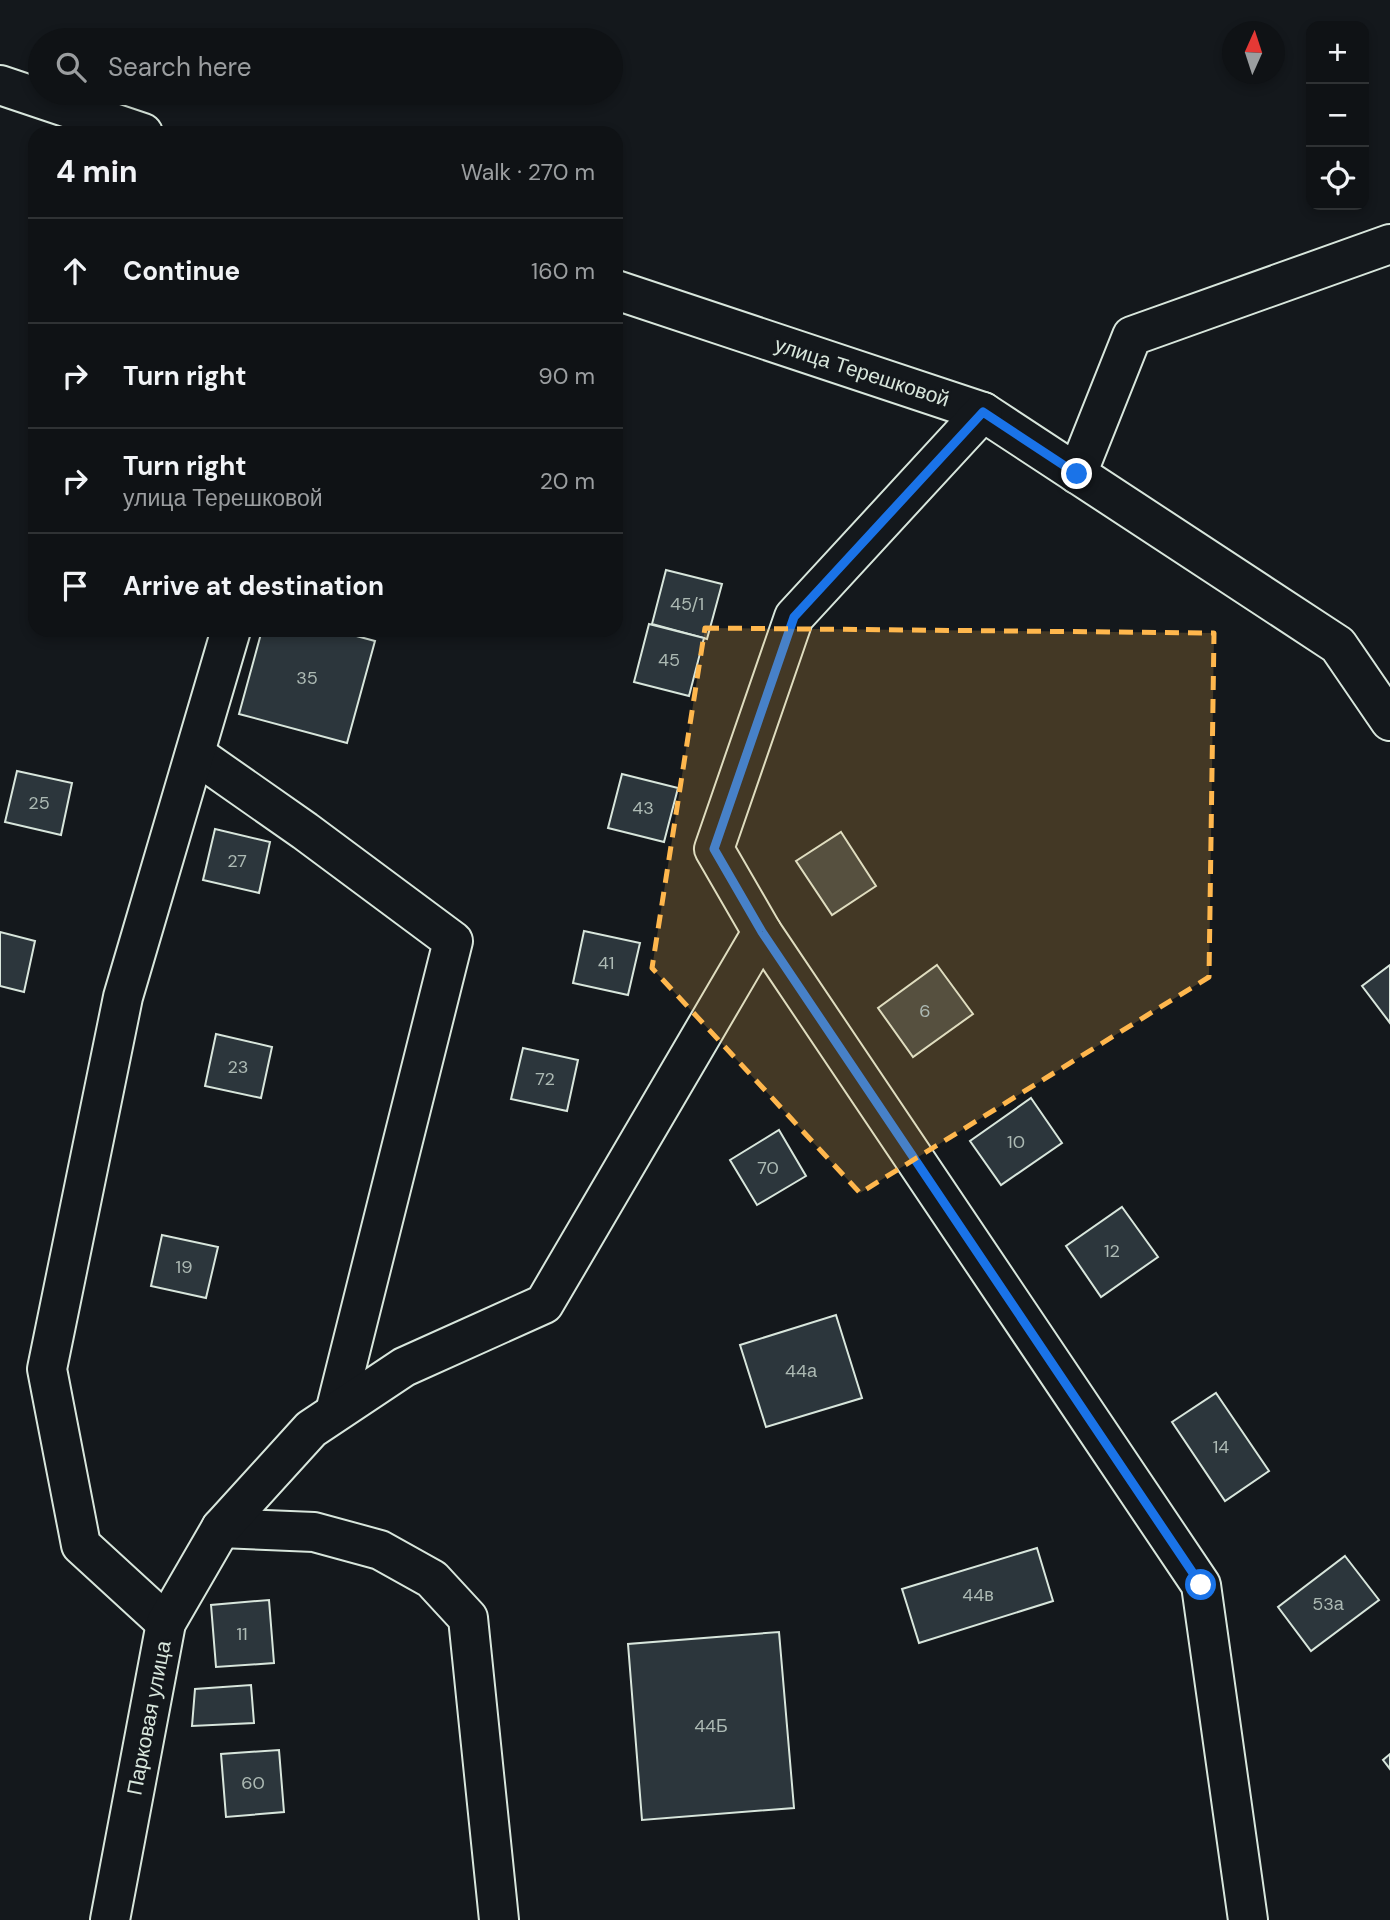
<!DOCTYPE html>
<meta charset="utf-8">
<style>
:root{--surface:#0f1215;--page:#1d2022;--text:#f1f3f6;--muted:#9b9ea0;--line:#2f3234}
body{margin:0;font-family:"DM Sans",sans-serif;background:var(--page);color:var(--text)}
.controls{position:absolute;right:21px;top:21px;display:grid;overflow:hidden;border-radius:14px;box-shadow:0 4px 10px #0003}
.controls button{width:63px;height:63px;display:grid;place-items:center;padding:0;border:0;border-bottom:2px solid var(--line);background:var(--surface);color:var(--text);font:35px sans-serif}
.compass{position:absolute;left:1222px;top:21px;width:63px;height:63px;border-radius:50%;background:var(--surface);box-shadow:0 4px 10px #0003;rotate:3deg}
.stop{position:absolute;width:21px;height:21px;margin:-16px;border:5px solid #1a73e8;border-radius:50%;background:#fff}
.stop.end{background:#1a73e8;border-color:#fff;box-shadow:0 2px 7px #0008}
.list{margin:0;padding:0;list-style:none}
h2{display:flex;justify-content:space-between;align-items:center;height:91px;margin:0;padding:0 28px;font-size:30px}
h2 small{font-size:23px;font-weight:400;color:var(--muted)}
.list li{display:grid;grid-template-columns:46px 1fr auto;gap:21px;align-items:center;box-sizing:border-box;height:105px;padding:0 28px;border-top:2px solid var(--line)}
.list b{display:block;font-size:26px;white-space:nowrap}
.list p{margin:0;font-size:23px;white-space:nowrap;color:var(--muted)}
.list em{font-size:23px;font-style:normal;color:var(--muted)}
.icon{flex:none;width:38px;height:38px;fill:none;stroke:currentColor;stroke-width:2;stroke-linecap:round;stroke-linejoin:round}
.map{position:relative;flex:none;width:1390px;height:1920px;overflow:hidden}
.search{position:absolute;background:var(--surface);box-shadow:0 4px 10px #0003;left:28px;top:28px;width:595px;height:77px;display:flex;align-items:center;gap:18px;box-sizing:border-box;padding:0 24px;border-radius:38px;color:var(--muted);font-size:26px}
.panel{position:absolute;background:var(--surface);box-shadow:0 4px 10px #0003;left:28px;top:126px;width:595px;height:511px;border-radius:21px}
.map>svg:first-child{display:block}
.building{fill:#2c363c;stroke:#d8e6dc;stroke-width:2}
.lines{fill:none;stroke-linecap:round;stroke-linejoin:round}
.minor-casing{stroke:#d8e6dc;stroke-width:42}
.minor{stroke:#14181c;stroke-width:38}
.route{stroke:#1a73e8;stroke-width:9}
.marked{fill:#ffb74d;fill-opacity:0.2;stroke:#ffb74d;stroke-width:5;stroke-dasharray:14 9;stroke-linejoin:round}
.labels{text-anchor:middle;stroke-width:5;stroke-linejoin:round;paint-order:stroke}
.number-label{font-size:18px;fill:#adbab4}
.street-label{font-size:21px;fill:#d8e6dc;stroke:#14181c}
</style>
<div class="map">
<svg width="1390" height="1920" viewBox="0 0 1390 1920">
<rect width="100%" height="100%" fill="#14181c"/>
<g class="building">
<path d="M 666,570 L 722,584 L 707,639 L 652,624 Z"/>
<path d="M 649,624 L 704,638 L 689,696 L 634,682 Z"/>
<path d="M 262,630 L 334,630 L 375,641 L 347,743 L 239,714 Z"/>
<path d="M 17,771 L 72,783 L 61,835 L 5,822 Z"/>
<path d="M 622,774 L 678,788 L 664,842 L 608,828 Z"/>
<path d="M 215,829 L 270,842 L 259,893 L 203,880 Z"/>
<path d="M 841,832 L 876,886 L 832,915 L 796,861 Z"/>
<path d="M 584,931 L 640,943 L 628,995 L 573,983 Z"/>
<path d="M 0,932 L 35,941 L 24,992 L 0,986 Z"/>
<path d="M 937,965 L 973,1014 L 913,1057 L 878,1008 Z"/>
<path d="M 1390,965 L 1390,1023 L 1362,986 Z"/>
<path d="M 216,1034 L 272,1047 L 261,1098 L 205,1086 Z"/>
<path d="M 523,1048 L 578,1060 L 567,1111 L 511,1099 Z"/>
<path d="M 1031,1098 L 1062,1143 L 1001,1185 L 970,1141 Z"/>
<path d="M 779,1130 L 806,1176 L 757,1205 L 730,1160 Z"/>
<path d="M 1122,1207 L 1158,1257 L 1101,1297 L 1066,1246 Z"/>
<path d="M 162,1235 L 218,1247 L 206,1298 L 151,1286 Z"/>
<path d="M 836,1315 L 862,1398 L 766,1427 L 740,1345 Z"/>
<path d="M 1216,1393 L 1269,1471 L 1225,1501 L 1172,1422 Z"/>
<path d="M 1037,1548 L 1053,1601 L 919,1643 L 902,1589 Z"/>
<path d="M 1345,1556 L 1379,1600 L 1311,1651 L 1278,1607 Z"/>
<path d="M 269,1600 L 274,1663 L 216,1667 L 211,1605 Z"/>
<path d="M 779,1632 L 794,1808 L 642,1820 L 628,1644 Z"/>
<path d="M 251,1685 L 254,1723 L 192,1726 L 195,1689 Z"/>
<path d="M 279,1750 L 284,1812 L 226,1817 L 221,1754 Z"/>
<path d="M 1390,1754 L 1390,1769 L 1383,1760 Z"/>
</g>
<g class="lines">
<defs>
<g id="minor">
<path d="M 0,85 L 143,133"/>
<path d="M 616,290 L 983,412 L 1338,645 L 1390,721"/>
<path d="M 1077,474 L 1132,336 L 1390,244"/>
<path d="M 195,754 L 305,831 L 453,941 L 335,1412"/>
<path d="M 762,932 L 1201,1585 L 1248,1920"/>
<path d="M 221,1528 L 314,1532 L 380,1550 L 432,1579 L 468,1618 L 499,1920"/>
<path d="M 166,1623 L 81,1545 L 47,1369 L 123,997 L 231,630"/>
<path d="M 110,1920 L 166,1623 L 221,1528 L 311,1429 L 404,1367 L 544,1304 L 762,932 L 714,849 L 794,617 L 983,412"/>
</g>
</defs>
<use href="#minor" class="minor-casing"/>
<use href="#minor" class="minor"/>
</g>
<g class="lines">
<path class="route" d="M 1077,474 L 983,412 L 794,617 L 714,849 L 762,932 L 1201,1585"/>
</g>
<path class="marked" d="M 705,628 L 1214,633 L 1209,977 L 860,1193 L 652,968 Z"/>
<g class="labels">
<g class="number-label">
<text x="687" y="610">45/1</text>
<text x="669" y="666">45</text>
<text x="307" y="684">35</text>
<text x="39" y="809">25</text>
<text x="643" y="814">43</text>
<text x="237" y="867">27</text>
<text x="606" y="969">41</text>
<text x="925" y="1017">6</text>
<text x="238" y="1073">23</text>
<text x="545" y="1085">72</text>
<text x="1016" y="1148">10</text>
<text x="768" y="1174">70</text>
<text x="1112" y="1257">12</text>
<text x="184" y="1273">19</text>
<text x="801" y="1377">44а</text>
<text x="1221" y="1453">14</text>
<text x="978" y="1601">44в</text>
<text x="1328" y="1610">53а</text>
<text x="242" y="1640">11</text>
<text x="711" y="1732">44Б</text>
<text x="253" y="1789">60</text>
</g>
<g class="street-label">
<text transform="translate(862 372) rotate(18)" y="7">улица Терешковой</text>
<text transform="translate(149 1718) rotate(-79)" y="7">Парковая улица</text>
</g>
</g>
</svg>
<div class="controls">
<button>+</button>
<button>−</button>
<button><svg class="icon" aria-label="locate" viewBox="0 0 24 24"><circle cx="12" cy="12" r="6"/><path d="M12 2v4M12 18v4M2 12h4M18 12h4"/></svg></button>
</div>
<svg class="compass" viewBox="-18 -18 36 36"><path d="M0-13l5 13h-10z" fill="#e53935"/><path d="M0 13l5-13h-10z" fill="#9b9ea0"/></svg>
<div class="stop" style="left:1201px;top:1585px"></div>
<div class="stop end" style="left:1077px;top:474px"></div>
<div class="search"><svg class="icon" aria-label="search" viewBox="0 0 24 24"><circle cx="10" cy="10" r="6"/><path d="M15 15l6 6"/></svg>Search here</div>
<section class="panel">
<h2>4 min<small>Walk · 270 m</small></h2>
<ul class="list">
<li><svg class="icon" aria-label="ahead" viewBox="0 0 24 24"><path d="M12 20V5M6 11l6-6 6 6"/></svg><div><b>Continue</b></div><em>160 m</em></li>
<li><svg class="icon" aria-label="right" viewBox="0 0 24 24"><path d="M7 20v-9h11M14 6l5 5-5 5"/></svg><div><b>Turn right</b></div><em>90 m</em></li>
<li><svg class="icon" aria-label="right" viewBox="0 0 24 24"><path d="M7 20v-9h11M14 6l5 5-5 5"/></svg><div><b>Turn right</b><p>улица Терешковой</p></div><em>20 m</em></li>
<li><svg class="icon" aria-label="arrive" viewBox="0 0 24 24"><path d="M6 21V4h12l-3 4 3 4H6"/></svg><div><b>Arrive at destination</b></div></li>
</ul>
</section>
</div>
